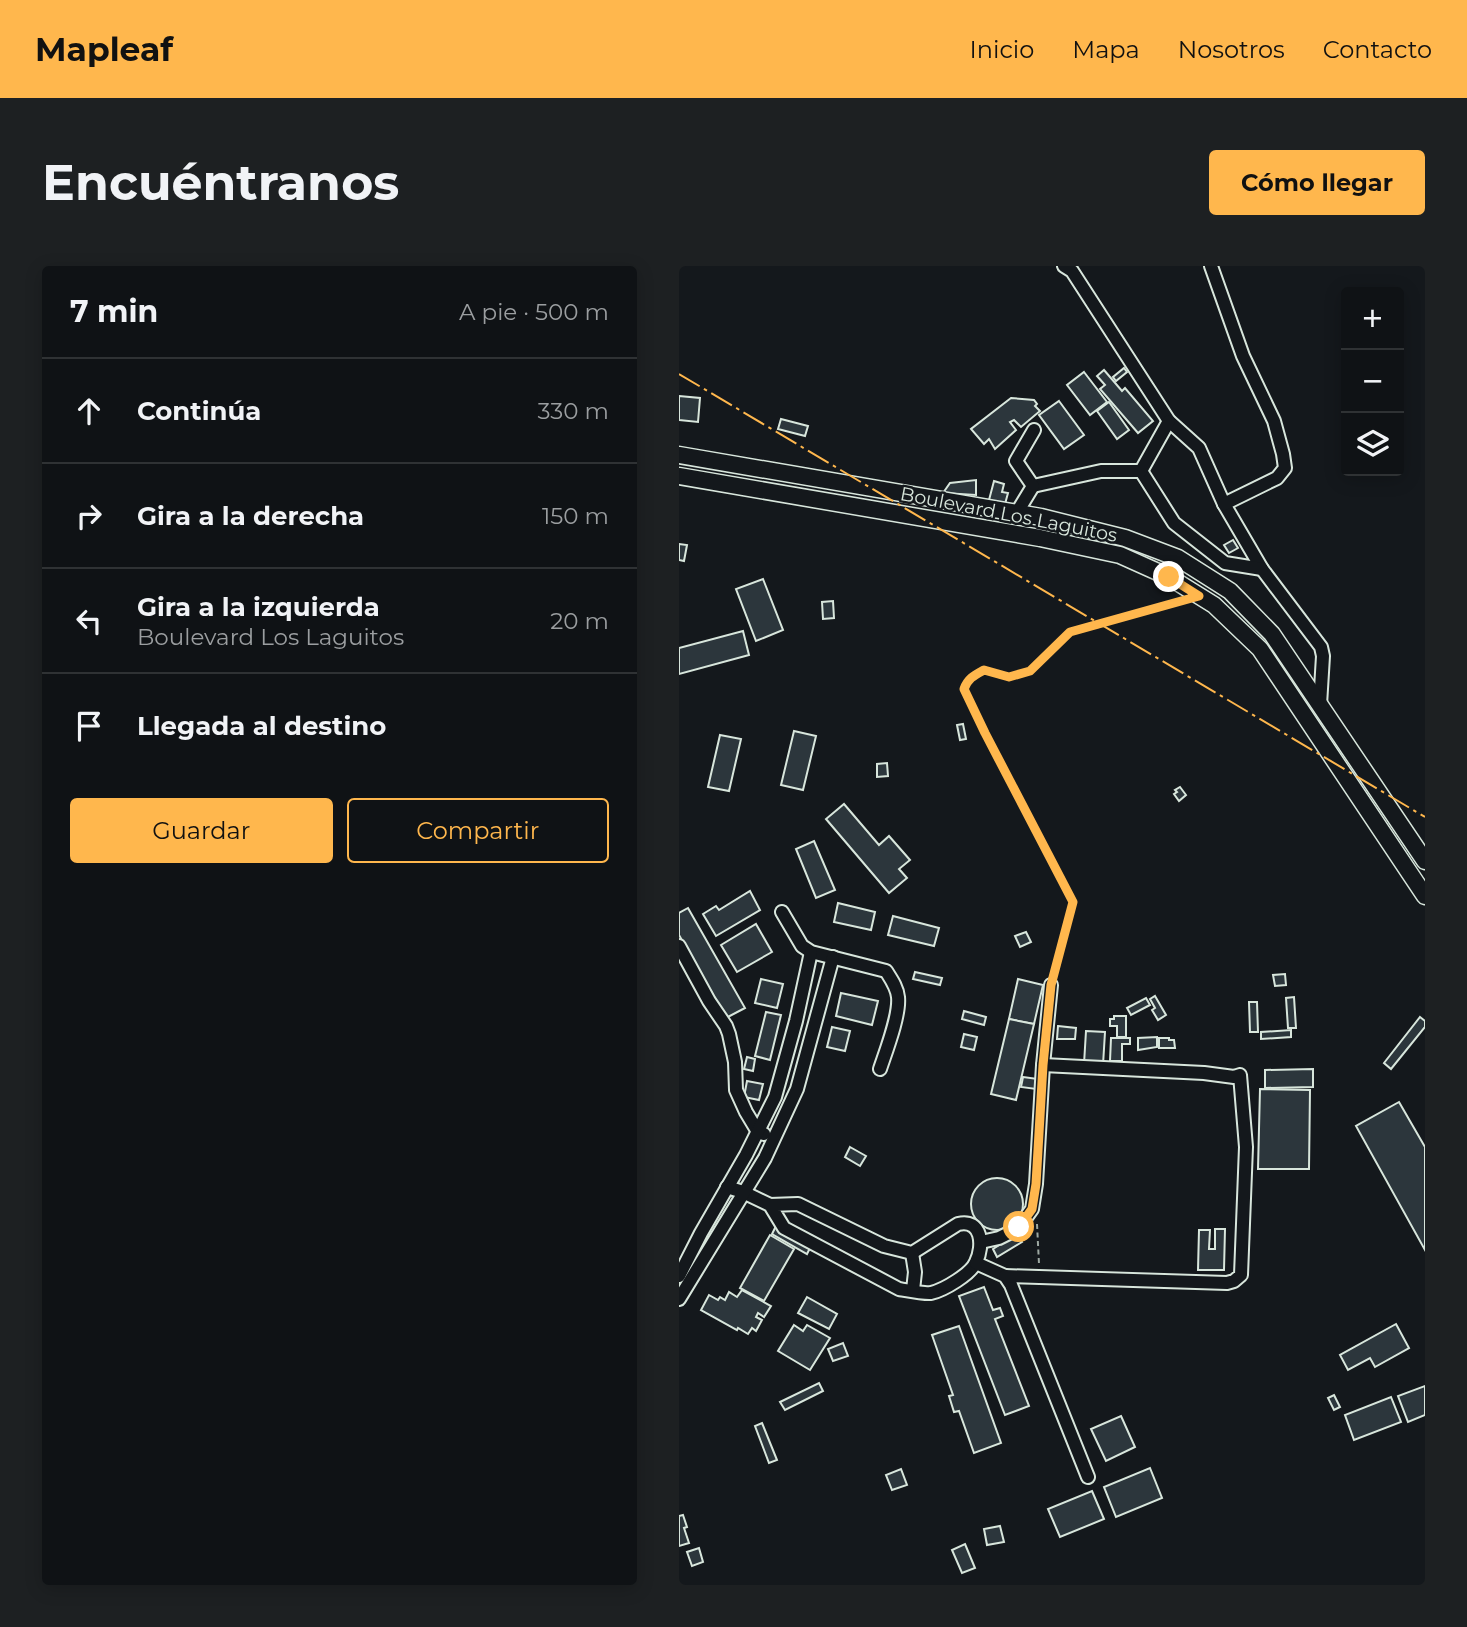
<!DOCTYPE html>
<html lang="es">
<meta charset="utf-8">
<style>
:root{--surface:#0f1215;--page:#1d2022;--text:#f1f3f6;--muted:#9b9ea0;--line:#2f3234;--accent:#ffb74d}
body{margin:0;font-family:Montserrat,sans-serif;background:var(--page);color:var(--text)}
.controls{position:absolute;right:21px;top:21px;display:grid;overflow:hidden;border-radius:7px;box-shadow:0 4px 18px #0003}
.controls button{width:63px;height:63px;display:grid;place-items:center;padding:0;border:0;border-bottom:2px solid var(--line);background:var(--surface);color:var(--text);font:35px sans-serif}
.stop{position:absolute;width:21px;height:21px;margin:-16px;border:5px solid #ffb74d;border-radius:50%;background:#fff}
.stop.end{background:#ffb74d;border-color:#fff;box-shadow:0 2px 7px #0008}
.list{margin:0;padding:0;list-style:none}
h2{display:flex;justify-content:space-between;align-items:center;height:91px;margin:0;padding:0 28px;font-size:30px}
h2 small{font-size:23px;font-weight:400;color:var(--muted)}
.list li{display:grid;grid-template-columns:46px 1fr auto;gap:21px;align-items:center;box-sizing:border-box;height:105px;padding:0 28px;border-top:2px solid var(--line)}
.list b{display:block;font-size:26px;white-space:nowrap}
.list p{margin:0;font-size:23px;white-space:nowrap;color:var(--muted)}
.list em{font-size:23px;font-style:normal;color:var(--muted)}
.actions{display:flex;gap:14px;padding:21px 28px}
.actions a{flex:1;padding:16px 0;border:2px solid var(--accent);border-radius:7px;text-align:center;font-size:24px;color:var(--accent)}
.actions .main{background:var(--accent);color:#111}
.icon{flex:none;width:38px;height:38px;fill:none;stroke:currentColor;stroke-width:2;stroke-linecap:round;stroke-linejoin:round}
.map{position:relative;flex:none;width:746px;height:1319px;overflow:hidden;border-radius:7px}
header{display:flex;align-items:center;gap:42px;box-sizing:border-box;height:98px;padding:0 35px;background:var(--accent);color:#111}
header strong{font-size:33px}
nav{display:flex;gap:38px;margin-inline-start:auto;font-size:24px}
.intro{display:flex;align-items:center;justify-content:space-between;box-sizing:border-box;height:168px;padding:0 42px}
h1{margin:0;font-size:49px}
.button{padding:18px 32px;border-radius:7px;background:var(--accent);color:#111;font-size:24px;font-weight:700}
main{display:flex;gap:42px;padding:0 42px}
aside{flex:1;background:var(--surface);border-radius:7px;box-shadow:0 4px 18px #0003}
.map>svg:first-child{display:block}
.building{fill:#2c363c;stroke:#d8e6dc;stroke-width:2}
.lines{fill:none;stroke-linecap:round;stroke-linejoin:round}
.minor-casing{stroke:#d8e6dc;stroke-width:16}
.major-casing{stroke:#d8e6dc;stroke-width:19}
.path{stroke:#9da8a2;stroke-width:2;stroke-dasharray:5 3.5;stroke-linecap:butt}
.minor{stroke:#14181c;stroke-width:12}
.major{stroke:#14181c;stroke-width:16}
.power{stroke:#ffb74d;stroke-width:2;stroke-dasharray:24 5 3.5 5;stroke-linecap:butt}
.route{stroke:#ffb74d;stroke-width:9}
.labels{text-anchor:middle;stroke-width:5;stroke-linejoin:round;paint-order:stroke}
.street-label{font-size:19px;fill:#d8e6dc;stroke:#14181c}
</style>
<header>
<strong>Mapleaf</strong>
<nav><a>Inicio</a><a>Mapa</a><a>Nosotros</a><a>Contacto</a></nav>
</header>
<div class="intro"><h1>Encuéntranos</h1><a class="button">Cómo llegar</a></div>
<main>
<aside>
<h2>7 min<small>A pie · 500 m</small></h2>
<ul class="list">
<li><svg class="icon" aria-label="ahead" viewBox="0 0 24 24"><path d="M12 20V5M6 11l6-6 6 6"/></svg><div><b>Continúa</b></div><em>330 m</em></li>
<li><svg class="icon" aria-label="right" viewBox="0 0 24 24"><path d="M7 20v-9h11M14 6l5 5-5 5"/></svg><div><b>Gira a la derecha</b></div><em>150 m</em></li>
<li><svg class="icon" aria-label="left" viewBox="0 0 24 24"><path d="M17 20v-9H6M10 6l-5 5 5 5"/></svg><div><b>Gira a la izquierda</b><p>Boulevard Los Laguitos</p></div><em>20 m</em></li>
<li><svg class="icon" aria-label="arrive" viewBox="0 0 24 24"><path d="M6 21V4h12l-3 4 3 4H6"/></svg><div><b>Llegada al destino</b></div></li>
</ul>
<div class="actions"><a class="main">Guardar</a><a>Compartir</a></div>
</aside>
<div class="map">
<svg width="746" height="1319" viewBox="0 0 746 1319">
<rect width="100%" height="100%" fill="#14181c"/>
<g class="building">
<path d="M 445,102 L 448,106 L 437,115 L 434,111 Z"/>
<path d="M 425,104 L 443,125 L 446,122 L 474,155 L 459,167 L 421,123 L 426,119 L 418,110 Z"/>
<path d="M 405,106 L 428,136 L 411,149 L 388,119 Z"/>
<path d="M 0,130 L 21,132 L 19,156 L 0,154 Z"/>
<path d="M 332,132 L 355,134 L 358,138 L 356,140 L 361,145 L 342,161 L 335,154 L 331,156 L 337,164 L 316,183 L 310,173 L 305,178 L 292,163 Z"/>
<path d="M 380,135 L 405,169 L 385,183 L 360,149 Z"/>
<path d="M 430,136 L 450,164 L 438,173 L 418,145 Z"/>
<path d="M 102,153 L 129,160 L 126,170 L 99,163 Z"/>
<path d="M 297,214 L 297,229 L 264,227 L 271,217 Z"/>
<path d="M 315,215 L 325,218 L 323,226 L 329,227 L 326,238 L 310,234 Z"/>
<path d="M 554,274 L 559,282 L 550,287 L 545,279 Z"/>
<path d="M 0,278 L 8,279 L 5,295 L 0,294 Z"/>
<path d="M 84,313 L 104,364 L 77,375 L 57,323 Z"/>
<path d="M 154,335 L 155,352 L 144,353 L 143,336 Z"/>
<path d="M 64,365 L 70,389 L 0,408 L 0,382 Z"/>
<path d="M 284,458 L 287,473 L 281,474 L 278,459 Z"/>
<path d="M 115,465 L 137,470 L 124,524 L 102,519 Z"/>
<path d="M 41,469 L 62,473 L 50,525 L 29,521 Z"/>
<path d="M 208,497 L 209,510 L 198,511 L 198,498 Z"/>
<path d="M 501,521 L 507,529 L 500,535 L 495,528 L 498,526 L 496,524 Z"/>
<path d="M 165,538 L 200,579 L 210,570 L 231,594 L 220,603 L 228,612 L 210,627 L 147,553 Z"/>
<path d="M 135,575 L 156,624 L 137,632 L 117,583 Z"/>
<path d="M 71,625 L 81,644 L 37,670 L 24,648 L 37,640 L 40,644 Z"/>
<path d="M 159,637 L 196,646 L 192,664 L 155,656 Z"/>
<path d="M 9,642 L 66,742 L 47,752 L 0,669 L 0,647 Z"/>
<path d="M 214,650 L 260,662 L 255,680 L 209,669 Z"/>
<path d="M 77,658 L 93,686 L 58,706 L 42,679 Z"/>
<path d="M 347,666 L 352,676 L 341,681 L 336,670 Z"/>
<path d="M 236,706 L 263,712 L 261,719 L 234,713 Z"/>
<path d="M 606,708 L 607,719 L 596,720 L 594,709 Z"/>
<path d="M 82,713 L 104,718 L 98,742 L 76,737 Z"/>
<path d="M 339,713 L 364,719 L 355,758 L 330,753 Z"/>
<path d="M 162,727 L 199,735 L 193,759 L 157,750 Z"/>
<path d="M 476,730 L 487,749 L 479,754 L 473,744 L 476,742 L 471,733 Z"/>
<path d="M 615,731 L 617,762 L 609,762 L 607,732 Z"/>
<path d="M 467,732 L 471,739 L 452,749 L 448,742 Z"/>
<path d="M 570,736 L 578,736 L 579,766 L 571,766 Z"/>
<path d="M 285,745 L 307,751 L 305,759 L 283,753 Z"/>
<path d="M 87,746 L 102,749 L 91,794 L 76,790 Z"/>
<path d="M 435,750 L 447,750 L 447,771 L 438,771 L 438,760 L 431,760 L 431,753 L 435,753 Z"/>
<path d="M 741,751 L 746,755 L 746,761 L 712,803 L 705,797 Z"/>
<path d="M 330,753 L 355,758 L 337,834 L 312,828 Z"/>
<path d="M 379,760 L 397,762 L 396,773 L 378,773 Z"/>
<path d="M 153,761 L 171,765 L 166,785 L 148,781 Z"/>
<path d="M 612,764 L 612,771 L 582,773 L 582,766 Z"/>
<path d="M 407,765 L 426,766 L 424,799 L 405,798 Z"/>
<path d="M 285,768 L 298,771 L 295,784 L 282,781 Z"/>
<path d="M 478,771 L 478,781 L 459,784 L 459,772 Z"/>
<path d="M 432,772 L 451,772 L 451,778 L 443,778 L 443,795 L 431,795 Z"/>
<path d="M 480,772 L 490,772 L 490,774 L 495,774 L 496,782 L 480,782 Z"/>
<path d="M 68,791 L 76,793 L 74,805 L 65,803 Z"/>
<path d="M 634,803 L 634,821 L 586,822 L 586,804 Z"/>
<path d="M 344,811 L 359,813 L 357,823 L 342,821 Z"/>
<path d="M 68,815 L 84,818 L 80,834 L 65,831 Z"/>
<path d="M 581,823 L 631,824 L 630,903 L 579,903 Z"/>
<path d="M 720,836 L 746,881 L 746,984 L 677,860 Z"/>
<path d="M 171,881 L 187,890 L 181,900 L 166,891 Z"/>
<circle cx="318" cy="938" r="26"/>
<path d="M 97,960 L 132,980 L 128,988 L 93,968 Z"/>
<path d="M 536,963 L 546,963 L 545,1004 L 519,1004 L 520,964 L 531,964 L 530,983 L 536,983 Z"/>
<path d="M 338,968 L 343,976 L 318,991 L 314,983 Z"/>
<path d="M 91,969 L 115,983 L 85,1035 L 61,1022 Z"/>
<path d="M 305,1021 L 314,1044 L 321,1042 L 324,1050 L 316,1053 L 350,1140 L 326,1149 L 280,1030 Z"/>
<path d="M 63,1024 L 92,1040 L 85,1051 L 79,1047 L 77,1051 L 83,1054 L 77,1065 L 73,1062 L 69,1068 L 59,1062 L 58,1064 L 22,1044 L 30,1029 L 39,1034 L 41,1031 L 46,1034 L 50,1026 L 58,1031 Z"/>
<path d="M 128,1031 L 158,1048 L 150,1063 L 119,1047 Z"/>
<path d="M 717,1058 L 730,1082 L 696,1101 L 691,1092 L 669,1104 L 661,1089 Z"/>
<path d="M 115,1059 L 124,1065 L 128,1059 L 151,1072 L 131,1104 L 99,1085 Z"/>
<path d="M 280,1060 L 322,1177 L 295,1187 L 280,1145 L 275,1146 L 270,1130 L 274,1129 L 253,1069 Z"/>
<path d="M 164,1077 L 169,1090 L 154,1095 L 149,1083 Z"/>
<path d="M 140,1117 L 144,1125 L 106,1144 L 101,1136 Z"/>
<path d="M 746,1120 L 746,1149 L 729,1156 L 719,1130 Z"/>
<path d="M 655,1129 L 661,1141 L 655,1144 L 649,1132 Z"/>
<path d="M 712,1131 L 722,1156 L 675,1174 L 666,1149 Z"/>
<path d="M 442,1150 L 456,1181 L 427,1195 L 412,1163 Z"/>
<path d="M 83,1157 L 98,1194 L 90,1197 L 76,1160 Z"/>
<path d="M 471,1202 L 483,1232 L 437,1251 L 425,1221 Z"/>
<path d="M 222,1203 L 228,1219 L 213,1224 L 207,1209 Z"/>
<path d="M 413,1225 L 425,1253 L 381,1271 L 369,1243 Z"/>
<path d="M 4,1249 L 8,1261 L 5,1262 L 10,1277 L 0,1280 L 0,1250 Z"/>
<path d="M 321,1260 L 325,1276 L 308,1279 L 305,1263 Z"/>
<path d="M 286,1278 L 296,1302 L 283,1307 L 273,1284 Z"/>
<path d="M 20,1282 L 24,1296 L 13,1300 L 8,1286 Z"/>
</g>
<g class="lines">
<defs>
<g id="minor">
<path d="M 385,0 L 393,5 L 490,155 L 520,182 L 545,238 L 583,303 L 642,381 L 644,390 L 641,439"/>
<path d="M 532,0 L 564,90 L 595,155 L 604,188 L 606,202 L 598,212 L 545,238"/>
<path d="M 462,205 L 495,257 L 546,297 L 583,303"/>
<path d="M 354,220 L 422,205 L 462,205 L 490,155"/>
<path d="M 337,248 L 354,220 L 337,195 L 355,164"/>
<path d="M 103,646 L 123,680 L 132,686 L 207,705 C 212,713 218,721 219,731 C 221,749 207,785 201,803"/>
<path d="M 0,680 L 30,735 L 47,760 L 50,768 L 56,796 L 57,824 L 67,846 L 79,866 L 85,868"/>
<path d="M 48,921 L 64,926 L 91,939 L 119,938 L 205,980 L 233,987 L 279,958 C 303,952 305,980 297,996 C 292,1008 265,1024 252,1027 C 247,1028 226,1024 220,1023 L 105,962 L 91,939"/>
<path d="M 302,976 L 320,972 L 330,967 L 340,961 L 353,943 L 357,918 L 364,799 L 372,719"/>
<path d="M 233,987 L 236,1006 L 234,1024"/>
<path d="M 297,997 L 326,1010 L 332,1019 L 409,1211"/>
<path d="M 0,1010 L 22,967 L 67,889 L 96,831 L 117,755 L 132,686"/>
<path d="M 326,1010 L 548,1017 L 555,1015 L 562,1009 L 567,881 L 561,809 L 555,811 L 525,807 L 364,799"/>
<path d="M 0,1033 L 86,892 L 118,823 L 154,691"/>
</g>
<g id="major">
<path d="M 0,189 L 362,251 L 446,272 L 499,292 L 551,325 L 593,368 L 746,595"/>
<path d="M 0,210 L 361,272 L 441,289 L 490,311 L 535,339 L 581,383 L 746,630"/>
</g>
</defs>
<use href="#minor" class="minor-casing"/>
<use href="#major" class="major-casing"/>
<g class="path">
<path d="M 375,708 L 394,637 L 306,467 L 285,423 C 289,412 296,409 305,404 L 330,411 L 351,405 L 391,366 L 502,334"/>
<path d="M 358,958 L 360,998"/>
</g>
<use href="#minor" class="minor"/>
<use href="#major" class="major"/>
<path class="power" d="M 0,108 L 746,551"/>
</g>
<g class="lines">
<path class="route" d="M 340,961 L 353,943 L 357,918 L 364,799 L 372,719 L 394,636 L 306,467 L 285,423 C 289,412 296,409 305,404 L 330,411 L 351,405 L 391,366 L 520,330 L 490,311"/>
</g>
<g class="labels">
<g class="street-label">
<text transform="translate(330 248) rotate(11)" y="7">Boulevard Los Laguitos</text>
</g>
</g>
</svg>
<div class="controls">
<button>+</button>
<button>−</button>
<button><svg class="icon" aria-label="layers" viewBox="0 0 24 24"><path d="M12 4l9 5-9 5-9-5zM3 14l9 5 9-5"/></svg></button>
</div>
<div class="stop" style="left:340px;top:961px"></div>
<div class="stop end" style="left:490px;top:311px"></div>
</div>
</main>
